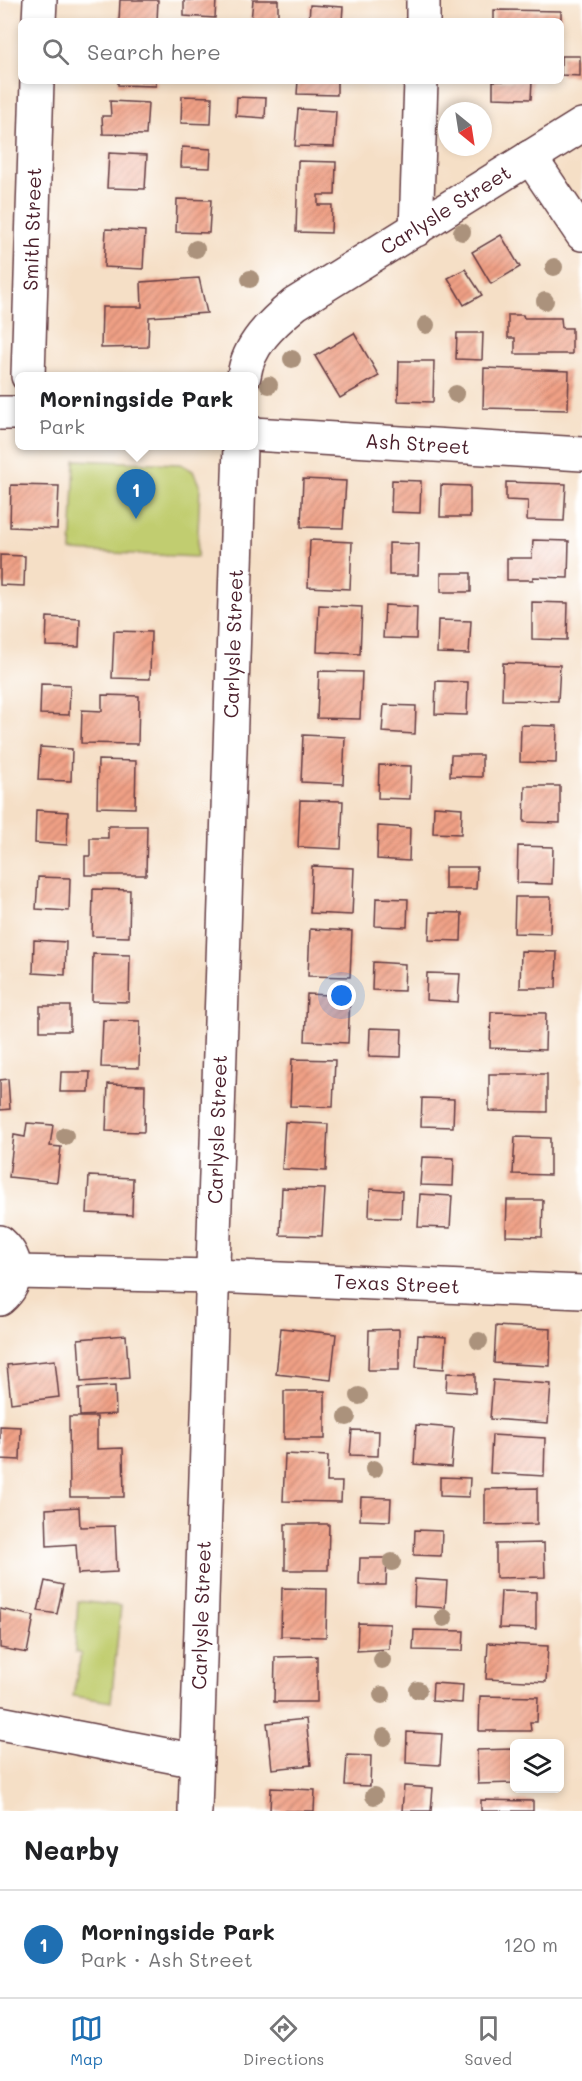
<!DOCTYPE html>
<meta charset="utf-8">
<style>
:root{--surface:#fff;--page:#f2f2f2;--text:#202124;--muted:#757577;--line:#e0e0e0;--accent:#1f6fb2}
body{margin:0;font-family:Mali,sans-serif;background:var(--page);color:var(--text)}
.controls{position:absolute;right:18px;bottom:18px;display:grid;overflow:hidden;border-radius:9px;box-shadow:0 3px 9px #0003}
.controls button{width:54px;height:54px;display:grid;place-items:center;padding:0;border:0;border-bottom:2px solid var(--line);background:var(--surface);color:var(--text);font:30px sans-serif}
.compass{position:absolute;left:438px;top:102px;width:54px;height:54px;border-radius:50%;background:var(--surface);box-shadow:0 3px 9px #0003;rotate:150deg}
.you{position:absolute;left:342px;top:996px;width:21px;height:21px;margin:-15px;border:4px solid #fff;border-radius:50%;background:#1a73e8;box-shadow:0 0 0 9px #1a73e833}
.badge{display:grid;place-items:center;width:39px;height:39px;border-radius:50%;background:var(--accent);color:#fff;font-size:20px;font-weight:700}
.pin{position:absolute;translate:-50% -50px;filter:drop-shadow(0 2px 3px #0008)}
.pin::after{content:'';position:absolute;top:32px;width:21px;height:18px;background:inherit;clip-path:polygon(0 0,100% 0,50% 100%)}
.popup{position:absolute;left:15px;top:372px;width:243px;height:78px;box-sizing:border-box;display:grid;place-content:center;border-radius:9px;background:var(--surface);filter:drop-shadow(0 2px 4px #0005);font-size:20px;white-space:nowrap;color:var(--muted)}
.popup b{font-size:22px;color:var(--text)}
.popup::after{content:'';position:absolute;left:50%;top:100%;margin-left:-12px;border:12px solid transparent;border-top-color:var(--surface)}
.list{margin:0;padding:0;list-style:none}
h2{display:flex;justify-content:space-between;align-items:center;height:78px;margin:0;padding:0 24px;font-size:26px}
h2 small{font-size:20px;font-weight:400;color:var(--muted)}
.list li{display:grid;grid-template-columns:39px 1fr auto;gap:18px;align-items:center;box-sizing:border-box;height:108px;padding:0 24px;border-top:2px solid var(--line)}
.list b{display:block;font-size:22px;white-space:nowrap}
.list p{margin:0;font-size:20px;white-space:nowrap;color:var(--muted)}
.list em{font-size:20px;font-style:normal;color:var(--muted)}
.icon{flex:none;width:33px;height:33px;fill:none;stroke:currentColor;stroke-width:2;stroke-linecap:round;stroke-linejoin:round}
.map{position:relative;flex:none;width:582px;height:1811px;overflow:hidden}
.search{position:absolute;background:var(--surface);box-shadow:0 3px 9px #0003;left:18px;right:18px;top:18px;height:66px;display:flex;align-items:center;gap:15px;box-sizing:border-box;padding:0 21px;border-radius:9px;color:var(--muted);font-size:22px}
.sheet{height:186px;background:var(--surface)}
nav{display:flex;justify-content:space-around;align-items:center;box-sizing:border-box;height:84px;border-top:2px solid var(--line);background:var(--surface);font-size:16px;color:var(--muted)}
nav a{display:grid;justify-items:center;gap:3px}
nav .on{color:var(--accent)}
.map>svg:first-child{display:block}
.green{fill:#c1cd6f;stroke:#86764d;stroke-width:1.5}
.building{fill:url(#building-hatch)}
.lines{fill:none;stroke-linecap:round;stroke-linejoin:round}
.minor-casing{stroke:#643c42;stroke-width:36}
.minor{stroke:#fff;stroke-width:33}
.tree{fill:#ab927c}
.labels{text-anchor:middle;stroke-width:6;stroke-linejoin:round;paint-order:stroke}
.street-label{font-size:20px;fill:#4a1f2b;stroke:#fff}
</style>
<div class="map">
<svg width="582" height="1811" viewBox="0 0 582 1811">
<defs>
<pattern id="building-hatch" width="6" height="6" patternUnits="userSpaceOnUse" patternTransform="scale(1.5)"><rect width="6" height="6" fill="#f0a085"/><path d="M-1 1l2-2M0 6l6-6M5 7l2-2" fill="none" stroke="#c4826d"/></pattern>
</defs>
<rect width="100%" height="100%" fill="#fff"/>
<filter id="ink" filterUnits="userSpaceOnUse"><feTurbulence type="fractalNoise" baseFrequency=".0167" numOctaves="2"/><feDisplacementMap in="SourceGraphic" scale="12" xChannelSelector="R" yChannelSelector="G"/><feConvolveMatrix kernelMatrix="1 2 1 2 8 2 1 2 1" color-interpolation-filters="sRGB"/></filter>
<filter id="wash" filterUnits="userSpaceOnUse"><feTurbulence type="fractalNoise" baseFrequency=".008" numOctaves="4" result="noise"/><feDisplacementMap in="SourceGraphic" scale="24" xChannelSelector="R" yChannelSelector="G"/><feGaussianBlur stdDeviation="1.35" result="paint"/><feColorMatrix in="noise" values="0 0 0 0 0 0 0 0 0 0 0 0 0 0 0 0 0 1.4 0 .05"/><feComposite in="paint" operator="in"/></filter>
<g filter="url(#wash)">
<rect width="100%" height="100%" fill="#f5dfc6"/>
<g class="green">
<path d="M 75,460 L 181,464 L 193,471 L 200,487 L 197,557 L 71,551 Z"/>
<path d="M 78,1601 L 121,1606 L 111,1702 L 73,1696 L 81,1654 L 75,1652 Z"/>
</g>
<g id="blocks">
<g class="building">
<path d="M 120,0 L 158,0 L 157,21 L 119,21 Z"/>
<path d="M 184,0 L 216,0 L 215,18 L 184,16 Z"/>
<path d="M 253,0 L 278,0 L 278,21 L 251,21 Z"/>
<path d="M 310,5 L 343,7 L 342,21 L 309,21 Z"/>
<path d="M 494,10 L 561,11 L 561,21 L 494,21 Z"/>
<path d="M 561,56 L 580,56 L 580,76 L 561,75 Z"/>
<path d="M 118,81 L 156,81 L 156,86 L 118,85 Z"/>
<path d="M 298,81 L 337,81 L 337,95 L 297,94 Z"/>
<path d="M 493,81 L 532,81 L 531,99 L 493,98 Z"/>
<path d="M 182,96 L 212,97 L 211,124 L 181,123 Z"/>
<path d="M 237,97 L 266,98 L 265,118 L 236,116 Z"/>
<path d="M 110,101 L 148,103 L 146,135 L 103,134 L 102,116 L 111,116 Z"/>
<path d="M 298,109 L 336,111 L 334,147 L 295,146 Z"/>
<path d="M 182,147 L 211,149 L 210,168 L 181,167 Z"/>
<path d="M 109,153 L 147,155 L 145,189 L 107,188 Z"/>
<path d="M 298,161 L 336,162 L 335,195 L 318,195 L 318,205 L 332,205 L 331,233 L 296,232 Z"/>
<path d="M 177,199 L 211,200 L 209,233 L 176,232 Z"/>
<path d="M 106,229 L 145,231 L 143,269 L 104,267 Z"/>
<path d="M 501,235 L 520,267 L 491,284 L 472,252 Z"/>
<path d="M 465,269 L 482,295 L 464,305 L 448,278 Z"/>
<path d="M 199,278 L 207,313 L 149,317 L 148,347 L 101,348 L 102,307 L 142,307 L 141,282 Z"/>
<path d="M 508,315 L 523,315 L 524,318 L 561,318 L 562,328 L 572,328 L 572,354 L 515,354 L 515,338 L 508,338 Z"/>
<path d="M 354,333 L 379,376 L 340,398 L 315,356 Z"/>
<path d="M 457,333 L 483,333 L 482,360 L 456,359 Z"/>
<path d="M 399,361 L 434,361 L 433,402 L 398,401 Z"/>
<path d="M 484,368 L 569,371 L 568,410 L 483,408 Z"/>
<path d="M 303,479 L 346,481 L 343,528 L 301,527 Z"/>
<path d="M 392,480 L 421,481 L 420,513 L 391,512 Z"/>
<path d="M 506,482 L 566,484 L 564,521 L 527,520 L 528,501 L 506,500 Z"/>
<path d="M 11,485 L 59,486 L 57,529 L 10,527 Z"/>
<path d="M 441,485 L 470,486 L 470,517 L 440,517 Z"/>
<path d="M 310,540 L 352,542 L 350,589 L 308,587 Z"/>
<path d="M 533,540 L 569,541 L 568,578 L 533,577 L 533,580 L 507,580 L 507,558 L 532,558 Z"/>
<path d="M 389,543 L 419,544 L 418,575 L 389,575 Z"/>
<path d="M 0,555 L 25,556 L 24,586 L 0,585 Z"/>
<rect x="441" y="573" width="30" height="19"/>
<path d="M 532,602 L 568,603 L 567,640 L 532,639 Z"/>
<path d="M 319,605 L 362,607 L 360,654 L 317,652 Z"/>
<path d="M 385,605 L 417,607 L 416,639 L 383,638 Z"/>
<path d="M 47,617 L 80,619 L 79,647 L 46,646 Z"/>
<path d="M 438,620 L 471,621 L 469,654 L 437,653 Z"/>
<path d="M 114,631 L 151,632 L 150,679 L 112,678 Z"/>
<path d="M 503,663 L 560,665 L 558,701 L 502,700 Z"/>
<path d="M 319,671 L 362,672 L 360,719 L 317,718 Z"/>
<path d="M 436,681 L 468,682 L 467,715 L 435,714 Z"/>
<path d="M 41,684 L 70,685 L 69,715 L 40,714 Z"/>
<path d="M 102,695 L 139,696 L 138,744 L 81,743 L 82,710 L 102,711 Z"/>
<path d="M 384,705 L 416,706 L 415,734 L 382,732 Z"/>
<path d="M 521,725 L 557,726 L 556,763 L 520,762 Z"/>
<path d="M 303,735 L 345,737 L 343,784 L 301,782 Z"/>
<path d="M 40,747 L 72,749 L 71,781 L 38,780 Z"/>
<path d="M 451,755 L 482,755 L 482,777 L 450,776 Z"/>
<path d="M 98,760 L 136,761 L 135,808 L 97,807 Z"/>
<path d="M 379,765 L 411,766 L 410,799 L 378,798 Z"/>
<path d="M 525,786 L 560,786 L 560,823 L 524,822 Z"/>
<path d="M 300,800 L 343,801 L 341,849 L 298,847 Z"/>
<path d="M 434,806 L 462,808 L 461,834 L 433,833 Z"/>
<path d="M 36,810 L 68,812 L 67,845 L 35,843 Z"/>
<path d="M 108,826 L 147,826 L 146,875 L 85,875 L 85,856 L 90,856 L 90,838 L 108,838 Z"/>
<path d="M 378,826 L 410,828 L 409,861 L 377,859 Z"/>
<path d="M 518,846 L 553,847 L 552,884 L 517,883 Z"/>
<path d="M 312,866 L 354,868 L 352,915 L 310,913 Z"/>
<path d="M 445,867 L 477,867 L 476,889 L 445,889 Z"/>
<path d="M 38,877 L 70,878 L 69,911 L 36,909 Z"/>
<path d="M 93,889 L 130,890 L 129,937 L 92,936 Z"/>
<path d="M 515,897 L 551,897 L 550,934 L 514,933 Z"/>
<path d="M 376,898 L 408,899 L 407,927 L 375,926 Z"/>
<path d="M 430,912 L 462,913 L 461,941 L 429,940 Z"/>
<path d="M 310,929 L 352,931 L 350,977 L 308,976 Z"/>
<path d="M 34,940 L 66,942 L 65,975 L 33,973 Z"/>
<path d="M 521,951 L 557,952 L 556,988 L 520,988 Z"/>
<path d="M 93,954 L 130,955 L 129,1002 L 92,1001 Z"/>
<path d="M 373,962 L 405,964 L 404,991 L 372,990 Z"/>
<path d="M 427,973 L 460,974 L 458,1002 L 426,1000 Z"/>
<path d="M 307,994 L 350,996 L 348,1043 L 305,1041 Z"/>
<rect x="40" y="1006" width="30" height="25"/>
<path d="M 491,1012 L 546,1013 L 545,1050 L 490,1048 Z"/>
<path d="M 103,1020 L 140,1021 L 139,1068 L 101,1067 Z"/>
<path d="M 370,1028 L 402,1029 L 401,1057 L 369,1056 Z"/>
<path d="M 292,1059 L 335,1060 L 333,1107 L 290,1106 Z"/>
<path d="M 61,1072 L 90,1072 L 89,1092 L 60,1092 Z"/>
<path d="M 489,1074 L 547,1074 L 547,1112 L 489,1111 Z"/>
<path d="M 8,1079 L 10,1109 L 0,1110 L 0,1080 Z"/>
<path d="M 108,1084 L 145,1085 L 144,1132 L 106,1131 Z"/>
<path d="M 422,1098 L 454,1099 L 453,1127 L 421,1126 Z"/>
<path d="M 285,1122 L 328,1124 L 326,1171 L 282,1169 Z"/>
<path d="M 27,1123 L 53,1125 L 50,1146 L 61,1147 L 57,1182 L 9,1177 L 14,1135 L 25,1137 Z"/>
<path d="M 515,1137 L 550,1138 L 550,1175 L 513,1174 Z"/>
<path d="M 422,1157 L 454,1158 L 453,1186 L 420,1185 Z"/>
<path d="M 89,1176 L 133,1178 L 132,1215 L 87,1213 Z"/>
<path d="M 282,1188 L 325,1189 L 322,1236 L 280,1235 Z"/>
<path d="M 370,1189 L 402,1191 L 401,1218 L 369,1217 Z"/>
<path d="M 420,1194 L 452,1196 L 450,1228 L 418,1227 Z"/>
<path d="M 507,1200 L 543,1200 L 542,1237 L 506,1236 Z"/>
<path d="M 496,1326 L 551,1329 L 550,1366 L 494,1363 Z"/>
<path d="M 281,1328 L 336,1334 L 331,1380 L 276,1374 Z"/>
<path d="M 399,1329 L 399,1370 L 368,1370 L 369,1330 Z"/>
<path d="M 126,1335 L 129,1378 L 81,1382 L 78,1339 Z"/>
<path d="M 418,1335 L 446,1337 L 444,1369 L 416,1367 Z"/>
<path d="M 55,1360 L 59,1397 L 11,1403 L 7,1365 Z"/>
<path d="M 447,1373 L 475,1374 L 475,1393 L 446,1391 Z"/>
<path d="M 493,1380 L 551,1384 L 548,1423 L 490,1419 Z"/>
<path d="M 115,1386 L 116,1414 L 80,1416 L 79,1388 Z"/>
<rect x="284" y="1391" width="41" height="48"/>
<path d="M 69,1417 L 97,1417 L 97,1449 L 123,1448 L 124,1497 L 70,1497 Z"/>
<path d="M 416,1425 L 454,1428 L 451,1467 L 414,1464 Z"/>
<path d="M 0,1426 L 21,1427 L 20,1460 L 0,1459 Z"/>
<path d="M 352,1430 L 379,1431 L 378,1456 L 350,1455 Z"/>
<path d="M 492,1435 L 545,1438 L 544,1476 L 490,1473 Z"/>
<path d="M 285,1454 L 328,1456 L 327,1482 L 342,1482 L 341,1502 L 283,1501 Z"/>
<path d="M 440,1477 L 470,1478 L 469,1497 L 440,1496 Z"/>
<path d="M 537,1488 L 537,1524 L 485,1525 L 485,1489 Z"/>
<path d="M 361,1497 L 391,1498 L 390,1521 L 360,1520 Z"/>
<path d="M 79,1507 L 80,1527 L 115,1526 L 117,1572 L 78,1574 L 76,1544 L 47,1546 L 46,1509 Z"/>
<path d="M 285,1524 L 329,1524 L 328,1570 L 285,1570 Z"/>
<path d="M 415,1530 L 442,1531 L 441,1556 L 414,1555 Z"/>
<path d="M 544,1543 L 545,1577 L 496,1578 L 496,1544 Z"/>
<path d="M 360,1558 L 387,1558 L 386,1585 L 359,1585 Z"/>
<path d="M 415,1579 L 447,1581 L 445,1608 L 414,1606 Z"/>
<path d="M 45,1581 L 63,1585 L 57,1614 L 38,1611 Z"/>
<path d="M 282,1588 L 327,1589 L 326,1637 L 281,1636 Z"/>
<path d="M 501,1591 L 536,1592 L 536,1629 L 499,1628 Z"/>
<path d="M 0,1609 L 34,1616 L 27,1653 L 0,1648 Z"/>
<path d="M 358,1623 L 390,1624 L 389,1649 L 357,1651 Z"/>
<path d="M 414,1630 L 464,1631 L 463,1651 L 413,1650 Z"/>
<path d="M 488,1643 L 548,1646 L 546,1682 L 486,1679 Z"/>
<path d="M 317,1656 L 317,1702 L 274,1702 L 275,1657 Z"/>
<path d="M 433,1683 L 463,1685 L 462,1703 L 432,1701 Z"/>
<path d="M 480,1696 L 538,1697 L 537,1722 L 530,1722 L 531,1731 L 479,1731 Z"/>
<path d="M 306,1719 L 311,1765 L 272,1769 L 267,1723 Z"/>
<path d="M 407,1732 L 442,1734 L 440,1765 L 406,1763 Z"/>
<path d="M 514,1749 L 514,1783 L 478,1784 L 477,1750 Z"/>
<path d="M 347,1755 L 371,1756 L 370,1786 L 345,1785 Z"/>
<path d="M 404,1786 L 433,1788 L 431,1811 L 402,1811 Z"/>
<path d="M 271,1788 L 315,1790 L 314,1811 L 270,1811 Z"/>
<path d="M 481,1800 L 533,1801 L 533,1811 L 481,1811 Z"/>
</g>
</g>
</g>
<g filter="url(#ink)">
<use href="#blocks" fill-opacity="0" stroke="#643c42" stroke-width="1.5"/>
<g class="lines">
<defs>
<g id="minor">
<path d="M 39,21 L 40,0"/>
<path d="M 423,21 L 423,0"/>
<path d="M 530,157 L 582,234"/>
<path d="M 416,230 L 421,81"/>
<path id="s1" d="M 28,376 L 37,81"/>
<path id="s2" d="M 244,376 C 248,345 272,323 295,304 L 582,125"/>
<path d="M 0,413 L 19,413"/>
<path id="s3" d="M 253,434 L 582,454"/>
<path d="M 0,1242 C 19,1259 20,1282 0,1299"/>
<path id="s4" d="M 15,1272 L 214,1276 L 582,1292"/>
<path d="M 0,1723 L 197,1761"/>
<path id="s5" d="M 195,1811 L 240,446"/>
</g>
</defs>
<use href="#minor" class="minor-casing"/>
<use href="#minor" class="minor"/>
</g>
<g class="tree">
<circle cx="462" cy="232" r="9"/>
<circle cx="196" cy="249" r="9"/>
<circle cx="554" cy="267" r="9"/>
<circle cx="250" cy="279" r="9"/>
<circle cx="545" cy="301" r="9"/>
<circle cx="426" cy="325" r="9"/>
<circle cx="292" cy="359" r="9"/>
<circle cx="269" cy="385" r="9"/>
<circle cx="456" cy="394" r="9"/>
<circle cx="65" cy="1136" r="9"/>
<circle cx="479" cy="1341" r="9"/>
<circle cx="359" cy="1396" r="9"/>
<circle cx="347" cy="1417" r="9"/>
<circle cx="374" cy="1469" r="9"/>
<circle cx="392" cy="1562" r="9"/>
<circle cx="444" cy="1618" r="9"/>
<circle cx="382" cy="1660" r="9"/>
<circle cx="418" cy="1690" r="9"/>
<circle cx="382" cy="1695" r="9"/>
<circle cx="384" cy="1737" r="9"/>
<circle cx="374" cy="1796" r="9"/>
</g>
</g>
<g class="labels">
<g class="street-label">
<text dy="7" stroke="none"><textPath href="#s2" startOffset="268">Carlysle Street</textPath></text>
<text dy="7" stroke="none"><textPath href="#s1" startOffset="147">Smith Street</textPath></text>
<text dy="7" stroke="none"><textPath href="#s3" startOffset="165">Ash Street</textPath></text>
<text dy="7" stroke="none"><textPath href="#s5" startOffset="1168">Carlysle Street</textPath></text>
<text dy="7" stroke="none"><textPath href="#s5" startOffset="682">Carlysle Street</textPath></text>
<text dy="7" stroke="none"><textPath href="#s4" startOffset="382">Texas Street</textPath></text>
<text dy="7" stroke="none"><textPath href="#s5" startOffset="196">Carlysle Street</textPath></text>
</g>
</g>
</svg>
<div class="controls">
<button><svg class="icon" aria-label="layers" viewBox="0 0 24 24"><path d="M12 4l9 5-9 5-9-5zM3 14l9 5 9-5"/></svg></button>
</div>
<svg class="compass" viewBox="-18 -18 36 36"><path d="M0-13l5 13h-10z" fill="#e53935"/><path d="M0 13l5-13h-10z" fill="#757577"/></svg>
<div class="you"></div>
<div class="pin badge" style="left:136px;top:519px">1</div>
<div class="popup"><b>Morningside Park</b>Park</div>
<div class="search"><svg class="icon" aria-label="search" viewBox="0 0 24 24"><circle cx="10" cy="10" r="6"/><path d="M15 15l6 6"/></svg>Search here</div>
</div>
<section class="sheet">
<h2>Nearby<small></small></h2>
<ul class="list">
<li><span class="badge">1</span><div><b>Morningside Park</b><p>Park · Ash Street</p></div><em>120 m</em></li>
</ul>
</section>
<nav>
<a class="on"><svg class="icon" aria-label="map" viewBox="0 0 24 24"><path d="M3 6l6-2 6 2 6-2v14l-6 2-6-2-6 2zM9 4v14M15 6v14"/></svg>Map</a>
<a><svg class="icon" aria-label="directions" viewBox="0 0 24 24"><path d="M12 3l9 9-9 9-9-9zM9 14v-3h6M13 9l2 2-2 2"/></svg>Directions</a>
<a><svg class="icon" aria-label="saved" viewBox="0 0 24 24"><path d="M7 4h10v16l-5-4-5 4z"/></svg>Saved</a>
</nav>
